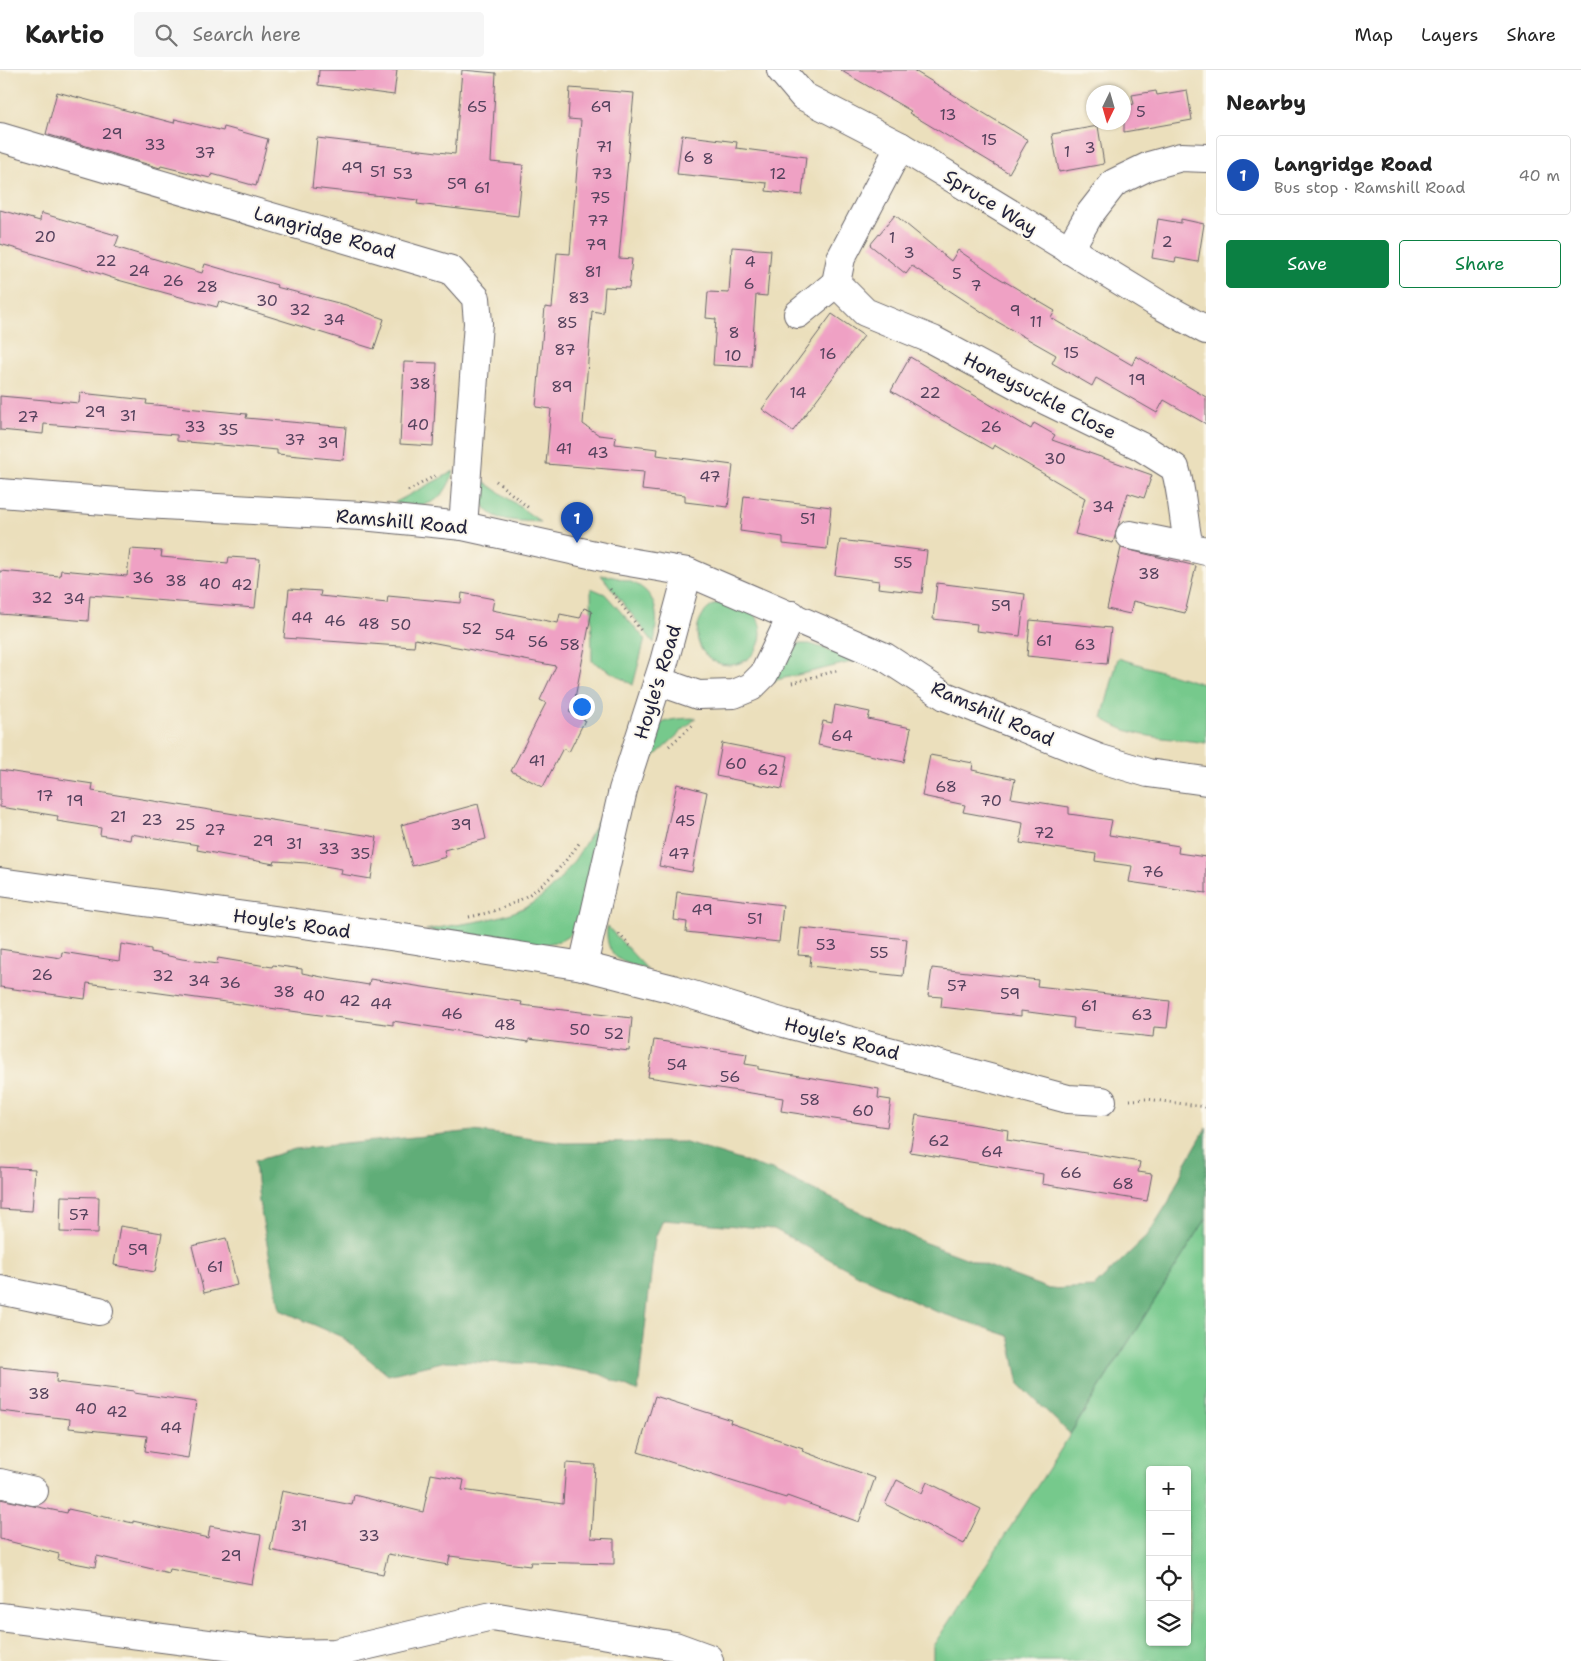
<!DOCTYPE html>
<meta charset="utf-8">
<style>
:root{--surface:#fff;--page:#f6f6f6;--text:#222;--muted:#767676;--line:#e0e0e0;--accent:#0b8043}
body{margin:0;font-family:"Shantell Sans",sans-serif;background:var(--page);color:var(--text)}
.controls{position:absolute;right:15px;bottom:15px;display:grid;overflow:hidden;border-radius:5px;box-shadow:0 1px 4px #0004}
.controls button{width:45px;height:45px;display:grid;place-items:center;padding:0;border:0;border-bottom:1px solid var(--line);background:var(--surface);color:var(--text);font:25px sans-serif}
.compass{position:absolute;left:1086px;top:15px;width:45px;height:45px;border-radius:50%;background:var(--surface);box-shadow:0 1px 4px #0004;rotate:185deg}
.you{position:absolute;left:581px;top:636px;width:18px;height:18px;margin:-12px;border:4px solid #fff;border-radius:50%;background:#1a73e8;box-shadow:0 0 0 8px #1a73e833}
.badge{display:grid;place-items:center;width:32px;height:32px;border-radius:50%;background:var(--accent);color:#fff;font-size:16px;font-weight:700}
.pin{position:absolute;translate:-50% -41px;filter:drop-shadow(0 1px 2px #0008)}
.pin::after{content:'';position:absolute;top:26px;width:18px;height:15px;background:inherit;clip-path:polygon(0 0,100% 0,50% 100%)}
.list{margin:0;padding:0;list-style:none}
h2{display:flex;justify-content:space-between;align-items:center;height:65px;margin:0;padding:0 20px;font-size:21px}
h2 small{font-size:16px;font-weight:400;color:var(--muted)}
.list li{display:grid;grid-template-columns:32px 1fr auto;gap:15px;align-items:center;box-sizing:border-box;height:80px;margin:0 10px 10px;padding:0 10px;border:1px solid var(--line);border-radius:5px}
.list b{display:block;font-size:19px;white-space:nowrap}
.list p{margin:0;font-size:16px;white-space:nowrap;color:var(--muted)}
.list em{font-size:16px;font-style:normal;color:var(--muted)}
.actions{display:flex;gap:10px;padding:15px 20px}
.actions a{flex:1;padding:11px 0;border:1px solid var(--accent);border-radius:5px;text-align:center;font-size:18px;color:var(--accent)}
.actions .main{background:var(--accent);color:#fff}
.icon{flex:none;width:28px;height:28px;fill:none;stroke:currentColor;stroke-width:2;stroke-linecap:round;stroke-linejoin:round}
.map{position:relative;flex:none;width:1206px;height:1591px;overflow:hidden}
header{display:flex;align-items:center;gap:30px;box-sizing:border-box;height:70px;padding:0 25px;background:var(--surface);border-bottom:1px solid var(--line)}
header strong{font-size:24px}
nav{display:flex;gap:28px;margin-inline-start:auto;font-size:18px}
.search{width:350px;height:45px;background:var(--page);display:flex;align-items:center;gap:12px;box-sizing:border-box;padding:0 18px;border-radius:5px;color:var(--muted);font-size:19px}
main{display:flex}
aside{flex:1;background:var(--surface)}
.map>svg:first-child{display:block}
.green{fill:#76c98c;stroke:#4c7664;fill-rule:evenodd}
.forest{fill:#60ad78;stroke:#41685a}
.building{fill:#efa1c4}
.lines{fill:none;stroke-linecap:round;stroke-linejoin:round}
.minor-casing{stroke:#686468;stroke-width:30}
.path{stroke:#686468;stroke-width:3;stroke-dasharray:1 4;stroke-linecap:butt}
.minor{stroke:#fff;stroke-width:28}
.labels{text-anchor:middle;stroke-width:4;stroke-linejoin:round;paint-order:stroke}
.number-label{font-size:16px;fill:#55425d}
.street-label{font-size:19px;fill:#22223b;stroke:#fbf7ec}
</style>
<header>
<strong>Kartio</strong>
<div class="search"><svg class="icon" aria-label="search" viewBox="0 0 24 24"><circle cx="10" cy="10" r="6"/><path d="M15 15l6 6"/></svg>Search here</div>
<nav><a>Map</a><a>Layers</a><a>Share</a></nav>
</header>
<main>
<div class="map">
<svg width="1206" height="1591" viewBox="0 0 1206 1591">
<rect width="100%" height="100%" fill="#fbf7ec"/>
<filter id="ink" filterUnits="userSpaceOnUse"><feTurbulence type="fractalNoise" baseFrequency=".02" numOctaves="2"/><feDisplacementMap in="SourceGraphic" scale="10" xChannelSelector="R" yChannelSelector="G"/><feConvolveMatrix kernelMatrix="1 2 1 2 8 2 1 2 1" color-interpolation-filters="sRGB"/></filter>
<filter id="wash" filterUnits="userSpaceOnUse"><feTurbulence type="fractalNoise" baseFrequency=".0096" numOctaves="4" result="noise"/><feDisplacementMap in="SourceGraphic" scale="20" xChannelSelector="R" yChannelSelector="G"/><feGaussianBlur stdDeviation="1.12" result="paint"/><feColorMatrix in="noise" values="0 0 0 0 0 0 0 0 0 0 0 0 0 0 0 0 0 1.4 0 .05"/><feComposite in="paint" operator="in"/></filter>
<g filter="url(#wash)">
<rect width="100%" height="100%" fill="#ebdfbc"/>
<g class="green">
<path d="M 454,401 C 443,434 428,439 394,433 Z"/>
<path d="M 478,407 L 541,452 C 502,450 479,453 478,407 Z"/>
<path d="M 601,505 C 647,511 663,526 654,573 Z"/>
<path d="M 591,518 L 605,524 L 645,569 L 633,615 L 592,591 Z"/>
<circle cx="729" cy="563" r="32"/>
<path d="M 796,574 L 810,574 L 860,590 L 768,612 L 784,581 Z"/>
<path d="M 1118,588 L 1206,615 L 1206,673 C 1168,667 1135,670 1102,648 Z"/>
<path d="M 696,648 L 647,693 C 658,654 651,649 696,648 Z"/>
<path d="M 608,734 L 582,844 C 578,853 575,861 567,867 C 544,885 457,865 426,860 C 456,854 491,852 519,840 C 563,822 585,772 608,734 Z"/>
<path d="M 607,856 L 648,900 C 621,892 605,889 607,856 Z"/>
<path d="M 1206,1149 L 1206,1591 L 933,1591 L 933,1576 L 1051,1395 ZM 1150,1400 L 1187,1400 L 1187,1572 L 1150,1572 Z"/>
</g>
<path class="forest" d="M 1206,1058 L 1206,1149 L 1070,1364 L 1019,1314 L 1009,1266 L 932,1240 L 862,1207 L 774,1159 L 663,1150 L 655,1168 L 638,1322 L 600,1304 L 543,1294 L 446,1291 L 388,1305 L 342,1267 L 280,1240 L 259,1132 L 255,1091 L 295,1079 L 474,1061 L 564,1073 L 683,1072 L 772,1100 L 923,1172 L 1049,1219 L 1094,1217 L 1147,1166 L 1169,1131 L 1186,1093 Z"/>
<g id="blocks">
<g class="building">
<path d="M 319,0 L 397,0 L 394,25 L 318,15 Z"/>
<path d="M 462,0 L 496,3 L 491,92 L 523,95 L 518,146 L 417,134 L 418,130 L 312,118 L 317,68 L 455,84 Z"/>
<path d="M 840,0 L 913,0 L 1028,70 L 1009,103 L 909,43 L 911,41 Z"/>
<path d="M 570,18 L 634,23 L 619,188 L 632,189 L 629,218 L 605,217 L 603,243 L 592,241 L 583,354 L 599,365 L 616,367 L 615,374 L 658,379 L 657,385 L 733,395 L 728,437 L 685,432 L 685,425 L 642,420 L 644,402 L 546,394 L 551,339 L 536,337 L 545,237 L 552,238 L 557,183 L 570,184 L 581,50 L 568,49 Z"/>
<path d="M 1187,20 L 1192,50 L 1124,62 L 1124,36 L 1134,34 L 1132,25 L 1156,21 L 1157,25 Z"/>
<path d="M 57,22 L 174,53 L 175,49 L 223,61 L 224,57 L 268,69 L 256,116 L 212,104 L 210,108 L 161,96 L 160,98 L 46,64 Z"/>
<path d="M 1098,56 L 1104,94 L 1059,102 L 1052,64 Z"/>
<path d="M 682,65 L 737,72 L 736,78 L 806,87 L 802,125 L 766,121 L 767,113 L 677,104 Z"/>
<path d="M 0,140 L 40,151 L 41,143 L 119,166 L 115,177 L 202,203 L 205,194 L 277,215 L 276,217 L 346,235 L 384,249 L 374,279 L 219,231 L 217,237 L 118,210 L 86,199 L 0,174 Z"/>
<path d="M 895,145 L 951,191 L 958,180 L 999,208 L 1055,241 L 1051,248 L 1132,295 L 1136,286 L 1206,327 L 1206,354 L 1164,330 L 1157,343 L 1096,308 L 1092,316 L 1052,293 L 1056,285 L 996,251 L 912,196 L 906,204 L 870,175 Z"/>
<path d="M 1158,149 L 1181,153 L 1181,149 L 1204,154 L 1198,192 L 1176,188 L 1175,192 L 1152,188 Z"/>
<path d="M 732,177 L 771,180 L 767,226 L 756,225 L 751,297 L 713,295 L 716,249 L 706,248 L 708,222 L 729,223 Z"/>
<path d="M 832,244 L 864,266 L 793,361 L 762,339 Z"/>
<path d="M 910,287 L 1031,359 L 1034,353 L 1055,365 L 1052,370 L 1152,405 L 1144,428 L 1128,423 L 1113,473 L 1075,464 L 1085,428 L 994,375 L 992,379 L 891,321 Z"/>
<path d="M 404,292 L 437,293 L 433,376 L 400,374 Z"/>
<path d="M 80,323 L 147,330 L 146,334 L 247,344 L 246,348 L 346,357 L 343,390 L 277,384 L 277,380 L 177,371 L 177,365 L 44,354 L 43,364 L 0,360 L 0,326 L 79,333 Z"/>
<path d="M 744,426 L 831,437 L 827,479 L 783,474 L 783,467 L 740,461 Z"/>
<path d="M 840,470 L 927,481 L 922,523 L 878,518 L 879,511 L 835,505 Z"/>
<path d="M 1121,478 L 1196,496 L 1185,543 L 1133,531 L 1130,544 L 1107,539 Z"/>
<path d="M 130,479 L 162,481 L 161,487 L 228,493 L 229,487 L 260,489 L 255,538 L 90,525 L 88,551 L 0,544 L 0,501 L 60,506 L 61,500 L 127,506 Z"/>
<path d="M 937,513 L 1025,524 L 1020,566 L 976,561 L 977,554 L 933,549 Z"/>
<path d="M 289,519 L 321,521 L 320,526 L 387,533 L 388,526 L 461,533 L 462,523 L 494,529 L 492,540 L 558,553 L 560,544 L 580,548 L 584,538 L 592,541 L 574,633 L 569,642 L 585,650 L 569,682 L 563,678 L 543,717 L 511,701 L 546,633 L 540,630 L 556,596 L 415,569 L 414,577 L 284,568 Z"/>
<path d="M 1030,550 L 1111,558 L 1107,594 L 1027,586 Z"/>
<path d="M 835,635 L 870,642 L 868,649 L 911,658 L 904,692 L 818,675 L 823,651 L 832,653 Z"/>
<path d="M 722,673 L 788,686 L 782,719 L 716,706 Z"/>
<path d="M 930,685 L 973,693 L 972,700 L 1015,709 L 1011,728 L 1069,737 L 1069,744 L 1112,750 L 1109,765 L 1179,776 L 1178,783 L 1206,787 L 1206,823 L 1129,812 L 1132,796 L 1095,791 L 1096,784 L 1020,773 L 1023,753 L 963,742 L 965,735 L 922,726 Z"/>
<path d="M 0,700 L 93,714 L 92,721 L 377,767 L 371,809 L 341,804 L 342,799 L 307,793 L 275,791 L 274,794 L 197,780 L 198,775 L 131,764 L 130,770 L 100,765 L 101,758 L 57,751 L 58,746 L 0,737 Z"/>
<path d="M 677,714 L 707,722 L 692,802 L 659,796 Z"/>
<path d="M 478,734 L 486,769 L 444,780 L 446,787 L 412,796 L 401,755 Z"/>
<path d="M 677,822 L 783,835 L 779,872 L 686,862 L 687,852 L 674,850 Z"/>
<path d="M 801,858 L 907,869 L 903,906 L 810,896 L 811,886 L 798,885 Z"/>
<path d="M 121,874 L 151,879 L 151,882 L 182,889 L 217,894 L 218,888 L 272,897 L 273,895 L 302,899 L 302,903 L 332,909 L 369,915 L 370,909 L 522,932 L 521,935 L 632,948 L 629,981 L 529,969 L 529,972 L 393,951 L 393,955 L 87,913 L 85,929 L 0,917 L 0,879 L 61,888 L 62,882 L 119,891 Z"/>
<path d="M 932,898 L 1038,910 L 1037,916 L 1170,931 L 1167,958 L 1154,957 L 1153,967 L 1073,958 L 1074,948 L 1021,941 L 1021,946 L 941,937 L 942,927 L 928,926 Z"/>
<path d="M 654,970 L 747,984 L 745,994 L 758,996 L 758,999 L 879,1019 L 878,1028 L 891,1030 L 887,1057 L 781,1041 L 783,1028 L 648,1007 Z"/>
<path d="M 916,1045 L 1008,1060 L 1007,1070 L 1140,1092 L 1138,1102 L 1152,1104 L 1147,1131 L 1042,1114 L 1043,1104 L 910,1082 Z"/>
<path d="M 0,1097 L 35,1099 L 32,1141 L 0,1139 Z"/>
<path d="M 61,1126 L 99,1127 L 98,1163 L 60,1162 Z"/>
<path d="M 120,1156 L 162,1163 L 155,1202 L 114,1195 Z"/>
<path d="M 226,1168 L 237,1215 L 204,1223 L 192,1176 Z"/>
<path d="M 0,1297 L 57,1303 L 56,1312 L 134,1321 L 134,1323 L 196,1332 L 188,1388 L 145,1381 L 147,1366 L 69,1358 L 70,1349 L 0,1341 Z"/>
<path d="M 655,1326 L 731,1350 L 730,1353 L 803,1378 L 802,1381 L 875,1408 L 859,1452 L 787,1426 L 786,1428 L 638,1382 Z"/>
<path d="M 566,1393 L 595,1395 L 591,1468 L 614,1469 L 614,1494 L 531,1492 L 530,1496 L 450,1486 L 448,1495 L 388,1484 L 383,1504 L 270,1480 L 282,1421 L 352,1435 L 354,1425 L 423,1442 L 431,1404 L 464,1410 L 462,1420 L 563,1434 Z"/>
<path d="M 897,1410 L 922,1423 L 927,1412 L 981,1439 L 964,1474 L 885,1434 Z"/>
<path d="M 0,1429 L 67,1443 L 68,1439 L 133,1453 L 133,1451 L 208,1468 L 210,1456 L 261,1465 L 252,1514 L 170,1499 L 169,1503 L 97,1486 L 95,1497 L 58,1490 L 59,1484 L 0,1469 Z"/>
</g>
</g>
</g>
<g filter="url(#ink)">
<use href="#blocks" fill-opacity="0" stroke="#686468" stroke-width="1"/>
<g class="lines">
<defs>
<g id="minor">
<path d="M 781,0 L 803,26 L 900,76 L 1160,235 L 1206,260"/>
<path d="M 0,67 L 451,200 L 476,228 L 478,253 L 463,456"/>
<path d="M 900,76 L 841,188 L 836,213 L 865,242 L 933,270 L 1047,331 L 1140,376 L 1175,398 C 1183,424 1183,450 1189,477 L 1206,481"/>
<path d="M 1069,180 L 1089,145 L 1114,113 L 1149,96 L 1181,87 L 1206,88"/>
<path d="M 798,244 L 836,213"/>
<path d="M 0,423 L 145,434 L 362,446 L 463,456 L 617,490 L 688,502 L 885,587 L 945,626 L 1098,688 L 1148,703 L 1206,711"/>
<path d="M 1130,465 L 1189,477"/>
<path d="M 658,611 L 698,625 L 734,624 L 751,617 L 764,604 L 792,545"/>
<path d="M 0,812 L 397,867 L 583,896 L 673,919 L 784,953 L 1068,1029 L 1102,1031"/>
<path d="M 583,896 L 623,720 L 664,592 L 688,502"/>
<path d="M 0,1220 L 99,1241"/>
<path d="M 0,1413 L 34,1421"/>
<path d="M 0,1547 L 286,1584 L 335,1583 L 492,1546 L 675,1576 L 708,1588 L 709,1591"/>
</g>
</defs>
<use href="#minor" class="minor-casing"/>
<g class="path">
<path d="M 496,411 L 530,439"/>
<path d="M 408,421 L 438,404"/>
<path d="M 610,519 L 642,562"/>
<path d="M 792,613 L 839,600"/>
<path d="M 669,676 L 694,654"/>
<path d="M 469,847 C 522,837 549,815 580,772"/>
<path d="M 619,864 L 632,878"/>
<path d="M 1130,1030 L 1147,1029 L 1206,1037"/>
</g>
<use href="#minor" class="minor"/>
</g>
</g>
<g class="labels">
<g class="number-label">
<text x="477" y="42">65</text>
<text x="601" y="42">69</text>
<text x="1141" y="47">5</text>
<text x="948" y="50">13</text>
<text x="112" y="69">29</text>
<text x="989" y="75">15</text>
<text x="155" y="80">33</text>
<text x="604" y="82">71</text>
<text x="1090" y="83">3</text>
<text x="1067" y="87">1</text>
<text x="205" y="88">37</text>
<text x="689" y="92">6</text>
<text x="708" y="94">8</text>
<text x="352" y="103">49</text>
<text x="378" y="107">51</text>
<text x="403" y="109">53</text>
<text x="602" y="109">73</text>
<text x="778" y="109">12</text>
<text x="457" y="119">59</text>
<text x="482" y="123">61</text>
<text x="600" y="133">75</text>
<text x="598" y="156">77</text>
<text x="45" y="172">20</text>
<text x="892" y="173">1</text>
<text x="1167" y="177">2</text>
<text x="596" y="180">79</text>
<text x="909" y="188">3</text>
<text x="106" y="196">22</text>
<text x="750" y="197">4</text>
<text x="139" y="206">24</text>
<text x="593" y="207">81</text>
<text x="957" y="209">5</text>
<text x="173" y="216">26</text>
<text x="749" y="219">6</text>
<text x="976" y="221">7</text>
<text x="207" y="222">28</text>
<text x="579" y="233">83</text>
<text x="267" y="236">30</text>
<text x="300" y="245">32</text>
<text x="1015" y="246">9</text>
<text x="334" y="255">34</text>
<text x="1036" y="257">11</text>
<text x="567" y="258">85</text>
<text x="734" y="268">8</text>
<text x="565" y="285">87</text>
<text x="1071" y="288">15</text>
<text x="828" y="289">16</text>
<text x="733" y="291">10</text>
<text x="1137" y="315">19</text>
<text x="420" y="319">38</text>
<text x="562" y="322">89</text>
<text x="798" y="328">14</text>
<text x="930" y="328">22</text>
<text x="95" y="347">29</text>
<text x="128" y="351">31</text>
<text x="28" y="352">27</text>
<text x="418" y="360">40</text>
<text x="195" y="362">33</text>
<text x="991" y="362">26</text>
<text x="228" y="365">35</text>
<text x="295" y="375">37</text>
<text x="328" y="378">39</text>
<text x="564" y="384">41</text>
<text x="598" y="388">43</text>
<text x="1055" y="394">30</text>
<text x="710" y="412">47</text>
<text x="1103" y="442">34</text>
<text x="808" y="454">51</text>
<text x="903" y="498">55</text>
<text x="1149" y="509">38</text>
<text x="143" y="513">36</text>
<text x="176" y="516">38</text>
<text x="210" y="519">40</text>
<text x="242" y="520">42</text>
<text x="42" y="533">32</text>
<text x="74" y="534">34</text>
<text x="1001" y="541">59</text>
<text x="302" y="553">44</text>
<text x="335" y="556">46</text>
<text x="369" y="559">48</text>
<text x="401" y="560">50</text>
<text x="472" y="564">52</text>
<text x="505" y="570">54</text>
<text x="1044" y="576">61</text>
<text x="538" y="577">56</text>
<text x="570" y="580">58</text>
<text x="1085" y="580">63</text>
<text x="842" y="671">64</text>
<text x="537" y="696">41</text>
<text x="736" y="699">60</text>
<text x="768" y="705">62</text>
<text x="946" y="722">68</text>
<text x="45" y="731">17</text>
<text x="75" y="736">19</text>
<text x="991" y="736">70</text>
<text x="118" y="752">21</text>
<text x="152" y="755">23</text>
<text x="685" y="756">45</text>
<text x="185" y="760">25</text>
<text x="461" y="760">39</text>
<text x="215" y="765">27</text>
<text x="1044" y="768">72</text>
<text x="263" y="776">29</text>
<text x="294" y="779">31</text>
<text x="329" y="784">33</text>
<text x="360" y="789">35</text>
<text x="679" y="789">47</text>
<text x="1153" y="807">76</text>
<text x="702" y="845">49</text>
<text x="755" y="854">51</text>
<text x="826" y="880">53</text>
<text x="879" y="888">55</text>
<text x="42" y="910">26</text>
<text x="163" y="911">32</text>
<text x="199" y="916">34</text>
<text x="230" y="918">36</text>
<text x="957" y="921">57</text>
<text x="284" y="927">38</text>
<text x="1010" y="929">59</text>
<text x="314" y="931">40</text>
<text x="350" y="936">42</text>
<text x="381" y="939">44</text>
<text x="1089" y="941">61</text>
<text x="452" y="949">46</text>
<text x="1142" y="950">63</text>
<text x="505" y="960">48</text>
<text x="580" y="965">50</text>
<text x="614" y="969">52</text>
<text x="677" y="1000">54</text>
<text x="730" y="1012">56</text>
<text x="810" y="1035">58</text>
<text x="863" y="1046">60</text>
<text x="939" y="1076">62</text>
<text x="992" y="1087">64</text>
<text x="1071" y="1108">66</text>
<text x="1123" y="1119">68</text>
<text x="79" y="1150">57</text>
<text x="138" y="1185">59</text>
<text x="215" y="1202">61</text>
<text x="39" y="1329">38</text>
<text x="86" y="1344">40</text>
<text x="117" y="1347">42</text>
<text x="171" y="1363">44</text>
<text x="299" y="1461">31</text>
<text x="369" y="1471">33</text>
<text x="231" y="1491">29</text>
</g>
<g class="street-label">
<text transform="translate(991 132) rotate(32)" y="7">Spruce Way</text>
<text transform="translate(325 162) rotate(16)" y="7">Langridge Road</text>
<text transform="translate(1040 325) rotate(27)" y="7">Honeysuckle Close</text>
<text transform="translate(402 451) rotate(5)" y="7">Ramshill Road</text>
<text transform="translate(657 612) rotate(-73)" y="7">Hoyle's Road</text>
<text transform="translate(993 643) rotate(24)" y="7">Ramshill Road</text>
<text transform="translate(292 853) rotate(8)" y="7">Hoyle's Road</text>
<text transform="translate(842 968) rotate(15)" y="7">Hoyle's Road</text>
</g>
</g>
</svg>
<div class="controls">
<button>+</button>
<button>−</button>
<button><svg class="icon" aria-label="locate" viewBox="0 0 24 24"><circle cx="12" cy="12" r="6"/><path d="M12 2v4M12 18v4M2 12h4M18 12h4"/></svg></button>
<button><svg class="icon" aria-label="layers" viewBox="0 0 24 24"><path d="M12 4l9 5-9 5-9-5zM3 14l9 5 9-5"/></svg></button>
</div>
<svg class="compass" viewBox="-18 -18 36 36"><path d="M0-13l5 13h-10z" fill="#e53935"/><path d="M0 13l5-13h-10z" fill="#767676"/></svg>
<div class="you"></div>
<div class="pin badge" style="left:577px;top:473px;background:#1a4fb4">1</div>
</div>
<aside>
<h2>Nearby<small></small></h2>
<ul class="list">
<li><span class="badge" style="background:#1a4fb4">1</span><div><b>Langridge Road</b><p>Bus stop · Ramshill Road</p></div><em>40 m</em></li>
</ul>
<div class="actions"><a class="main">Save</a><a>Share</a></div>
</aside>
</main>
